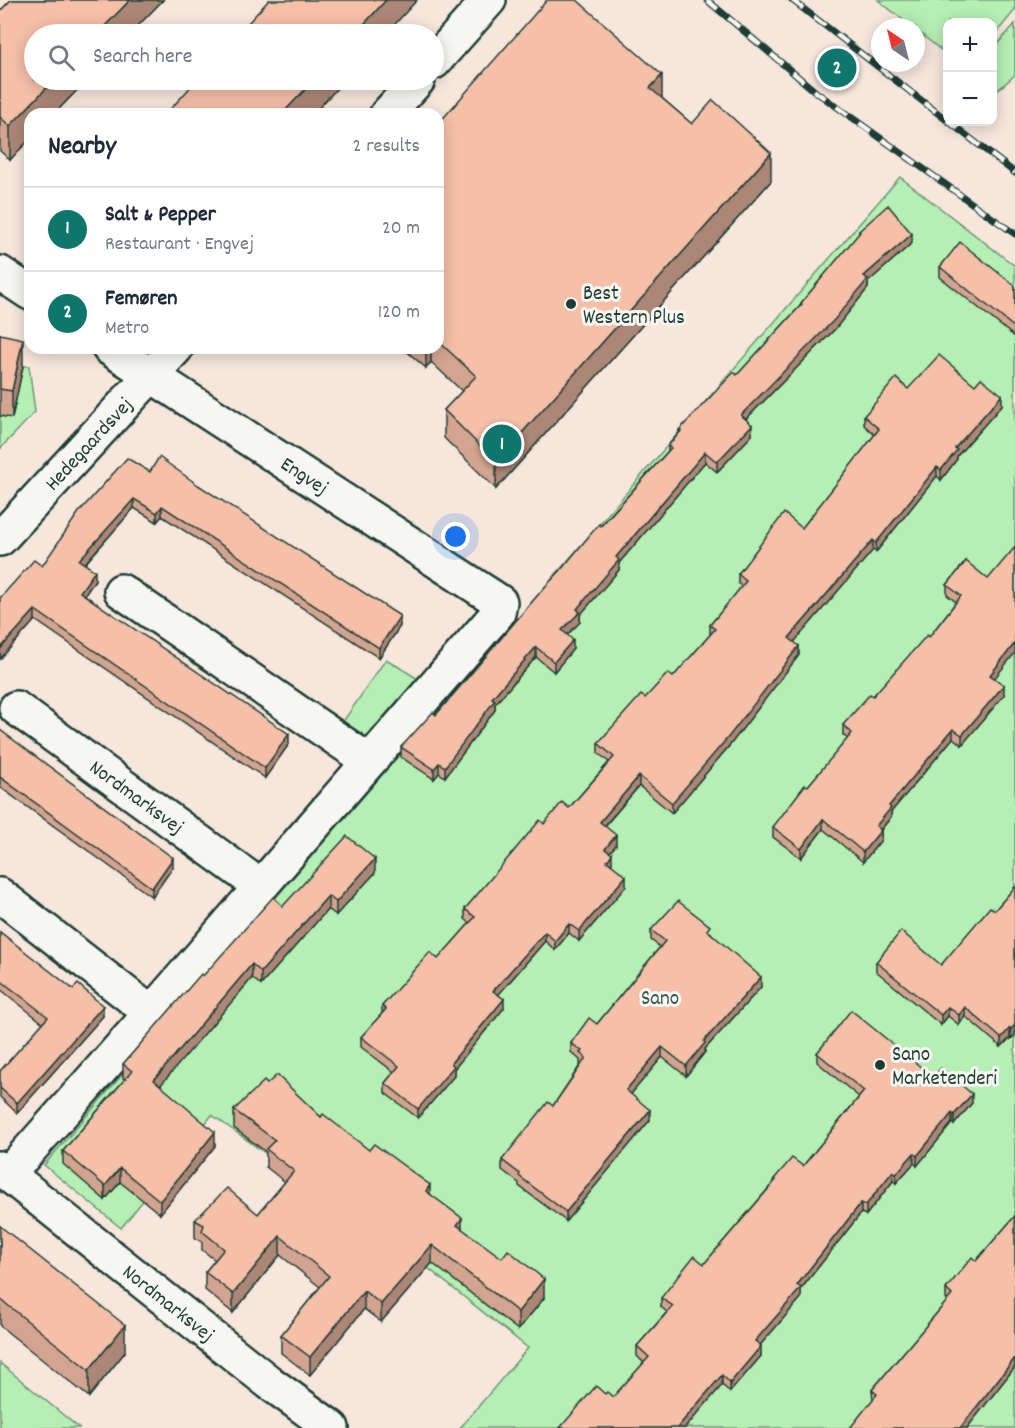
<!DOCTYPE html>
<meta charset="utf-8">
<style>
:root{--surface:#fff;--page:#f2f2f3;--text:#1f2937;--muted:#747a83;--line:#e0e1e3;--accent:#0f766e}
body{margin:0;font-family:Dekko,sans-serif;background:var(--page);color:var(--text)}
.controls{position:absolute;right:18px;top:18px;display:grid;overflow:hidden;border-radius:12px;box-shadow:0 3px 15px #0003}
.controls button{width:54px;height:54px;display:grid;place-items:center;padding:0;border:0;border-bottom:2px solid var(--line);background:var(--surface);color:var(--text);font:30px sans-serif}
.compass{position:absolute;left:871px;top:18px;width:54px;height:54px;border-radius:50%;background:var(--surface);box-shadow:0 3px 15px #0003;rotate:325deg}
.you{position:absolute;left:456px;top:537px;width:21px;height:21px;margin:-15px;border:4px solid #fff;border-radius:50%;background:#1a73e8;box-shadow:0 0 0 9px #1a73e833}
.badge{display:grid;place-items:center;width:39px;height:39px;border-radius:50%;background:var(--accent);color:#fff;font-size:20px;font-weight:700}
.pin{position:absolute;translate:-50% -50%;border:3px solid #fff;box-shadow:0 2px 6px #0006}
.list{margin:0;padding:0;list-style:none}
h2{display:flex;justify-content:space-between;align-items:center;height:78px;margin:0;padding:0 24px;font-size:26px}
h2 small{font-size:20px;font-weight:400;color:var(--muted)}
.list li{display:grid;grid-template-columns:39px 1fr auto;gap:18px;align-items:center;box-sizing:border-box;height:84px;padding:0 24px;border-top:2px solid var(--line)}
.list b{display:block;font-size:22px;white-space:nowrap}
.list p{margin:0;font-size:20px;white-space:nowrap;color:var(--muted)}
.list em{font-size:20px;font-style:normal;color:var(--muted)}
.icon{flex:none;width:33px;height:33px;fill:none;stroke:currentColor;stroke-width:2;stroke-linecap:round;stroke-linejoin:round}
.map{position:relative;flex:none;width:1015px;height:1428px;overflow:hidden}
.search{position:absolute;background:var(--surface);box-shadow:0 3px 15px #0003;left:24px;top:24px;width:420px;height:66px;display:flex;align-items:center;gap:15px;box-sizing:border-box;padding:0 21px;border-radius:33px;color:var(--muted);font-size:22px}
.panel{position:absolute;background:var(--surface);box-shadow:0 3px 15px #0003;left:24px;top:108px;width:420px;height:246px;border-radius:18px}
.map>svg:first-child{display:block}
.green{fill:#b5efb3;stroke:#6a9674;stroke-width:1.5}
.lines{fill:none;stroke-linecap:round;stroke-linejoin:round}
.minor-casing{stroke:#1f3d34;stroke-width:38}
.minor{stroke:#f6f6f2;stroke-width:33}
.rail-casing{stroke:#1f3d34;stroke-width:7}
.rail{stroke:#f6f6f2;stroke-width:4.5;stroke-dasharray:14;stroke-linecap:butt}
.wall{fill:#d3a490;stroke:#1f3d34;stroke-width:1.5}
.shaded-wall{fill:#ac8676;stroke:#1f3d34;stroke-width:1.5}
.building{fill:#f5bfa8;stroke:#1f3d34;stroke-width:1.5}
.poi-dot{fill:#1f3d34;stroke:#f6f6f2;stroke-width:2}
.labels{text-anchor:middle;stroke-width:6;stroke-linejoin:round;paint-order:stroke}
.poi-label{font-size:21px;fill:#1f3d34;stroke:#f6f6f2;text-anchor:start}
.street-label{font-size:21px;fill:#1f3d34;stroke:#f6f6f2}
.park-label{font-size:21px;fill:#365847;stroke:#f6f6f2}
</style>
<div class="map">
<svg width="1015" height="1428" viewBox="0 0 1015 1428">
<rect width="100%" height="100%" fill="#f6e6dc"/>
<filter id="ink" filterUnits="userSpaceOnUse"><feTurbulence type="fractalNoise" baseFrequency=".0167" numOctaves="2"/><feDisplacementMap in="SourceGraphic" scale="12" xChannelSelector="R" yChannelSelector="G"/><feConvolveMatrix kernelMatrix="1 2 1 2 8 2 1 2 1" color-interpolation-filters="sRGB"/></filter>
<g filter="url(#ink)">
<g class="green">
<path d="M 878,0 L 1015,0 L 1015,10 L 993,37 L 992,22 L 948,22 L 947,55 L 916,30 L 916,27 L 912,27 Z"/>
<path d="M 1015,24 L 1015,75 L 993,94 L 993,49 Z"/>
<path d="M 900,177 L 1015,266 L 1015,1428 L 460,1428 L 528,1348 L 280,1150 L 272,1158 L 212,1115 L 121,1228 L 44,1165 Z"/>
<path d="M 23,366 L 29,366 L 35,412 L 0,449 L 0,416 L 12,418 Z"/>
<path d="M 386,659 L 418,679 L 361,742 L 340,726 Z"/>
<path d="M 0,1363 L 79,1428 L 0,1428 Z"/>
</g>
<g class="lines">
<defs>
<g id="minor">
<path d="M 434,62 L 489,0"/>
<path d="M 387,114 L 418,80"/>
<path d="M 0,273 L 30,293"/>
<path id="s1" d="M 0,539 L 176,348"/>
<path d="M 121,591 L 369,761"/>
<path id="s2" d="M 16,708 L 260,886"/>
<path d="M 0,895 L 151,1013"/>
<path id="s3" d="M 0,1168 L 270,1383 L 332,1428"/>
<path d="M 8,1174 L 151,1013 L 498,613 L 500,602 L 109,348"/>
</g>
</defs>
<use href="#minor" class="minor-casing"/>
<use href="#minor" class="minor"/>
<defs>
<g id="rail">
<path d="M 707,0 L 816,92 L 1015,234"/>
<path d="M 792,0 L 1015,173"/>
</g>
</defs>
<use href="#rail" class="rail-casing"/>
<use href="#rail" class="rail"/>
</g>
<g class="wall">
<path d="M 11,0 L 163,0 L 130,34 L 34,80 L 87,80 L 54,114 L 30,114 L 10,160 L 0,151 L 0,11 Z"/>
<path d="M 662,98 L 692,124 L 771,181 L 496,489 L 444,438 L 444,410 L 462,391 L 431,362 L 426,368 L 403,348 L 438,348 L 438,124 Z"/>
<path d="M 859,231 L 912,243 L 868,282 L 868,288 L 835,329 L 746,419 L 752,435 L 717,472 L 705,462 L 619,563 L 619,570 L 580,615 L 580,622 L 567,635 L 573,649 L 554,672 L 536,657 L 495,704 L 495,710 L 445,777 L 439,773 L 434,779 L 401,757 L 401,747 L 436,715 L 560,571 L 668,451 L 668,446 L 679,433 L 679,430 L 737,375 L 801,305 L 801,303 L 859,234 Z"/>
<path d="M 940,267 L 1015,286 L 1015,337 L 940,277 Z"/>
<path d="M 0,334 L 23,366 L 12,418 L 0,416 Z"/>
<path d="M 975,385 L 1002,405 L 957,456 L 957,459 L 941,480 L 937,476 L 876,552 L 873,550 L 794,642 L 799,655 L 730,745 L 672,813 L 639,786 L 605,826 L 616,845 L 609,853 L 611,865 L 626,886 L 579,941 L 569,933 L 555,950 L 545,941 L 498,995 L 504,1008 L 454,1069 L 454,1076 L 418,1118 L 385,1093 L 385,1083 L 394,1072 L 361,1047 L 361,1037 L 382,1014 L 382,1006 L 438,959 L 470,923 L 465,919 L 465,909 L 544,824 L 569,808 L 609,762 L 598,753 L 598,743 L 645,698 L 673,677 L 710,635 L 710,625 L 742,587 L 738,583 L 738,574 L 802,528 L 875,435 L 864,425 L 864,416 L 908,389 Z"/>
<path d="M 150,472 L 198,485 L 400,626 L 379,658 L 162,516 L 157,522 L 134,508 L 85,564 L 95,580 L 85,595 L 289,744 L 265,778 L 35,620 L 0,659 L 0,598 L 42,566 Z"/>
<path d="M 966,561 L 994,678 L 1004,695 L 962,745 L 953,738 L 891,812 L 891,817 L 881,830 L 881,840 L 863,862 L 823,829 L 801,858 L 773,837 L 773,827 L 848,739 L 843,735 L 843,725 L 873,696 L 929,637 L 956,602 L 947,595 L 947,585 Z"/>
<path d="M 0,730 L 173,867 L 152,897 L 0,787 Z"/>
<path d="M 375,873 L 336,915 L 328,909 L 261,985 L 252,978 L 160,1085 L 215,1146 L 160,1214 L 120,1182 L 105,1200 L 63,1164 L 63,1151 L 125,1079 L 123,1078 L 123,1064 L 203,976 L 283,906 Z"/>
<path d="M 1015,887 L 1015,1035 L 1011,1039 L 1010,1038 L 1001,1047 L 965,1016 L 959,1025 L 948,1016 L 941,1025 L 876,971 L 876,962 L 941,965 L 995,910 Z"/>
<path d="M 651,930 L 710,932 L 761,987 L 705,1049 L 705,1052 L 686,1076 L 662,1057 L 631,1094 L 650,1120 L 566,1221 L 519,1186 L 519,1183 L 502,1170 L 502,1160 L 553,1106 L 581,1064 L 580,1063 L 580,1060 L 571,1052 L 571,1043 L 597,1024 L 660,947 L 651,940 Z"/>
<path d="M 0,932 L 103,1016 L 17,1113 L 0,1097 L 0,1071 L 43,1023 L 0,989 Z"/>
<path d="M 817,1053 L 933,1077 L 972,1103 L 954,1125 L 952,1123 L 917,1166 L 914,1163 L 896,1183 L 893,1181 L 866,1215 L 861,1213 L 801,1289 L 801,1298 L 760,1345 L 761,1356 L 730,1392 L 722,1385 L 685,1428 L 560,1428 L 605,1394 L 613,1397 L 644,1363 L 637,1356 L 637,1346 L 667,1312 L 661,1307 L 661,1298 L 704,1264 L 774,1182 L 774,1179 L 803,1166 L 859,1097 L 817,1062 Z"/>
<path d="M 267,1084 L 321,1117 L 430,1194 L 462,1230 L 544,1298 L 518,1330 L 432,1263 L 381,1322 L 364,1309 L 310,1375 L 281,1353 L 281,1335 L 320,1287 L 280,1255 L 233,1313 L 205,1290 L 205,1272 L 215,1260 L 202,1250 L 202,1242 L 195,1238 L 195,1220 L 258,1214 L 285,1182 L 266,1167 L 266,1152 L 234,1128 L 234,1110 Z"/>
<path d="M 1015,1216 L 1015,1367 L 967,1428 L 873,1400 L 872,1390 L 948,1300 L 946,1299 L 946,1289 L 976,1261 Z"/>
<path d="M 0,1226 L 125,1352 L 89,1397 L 0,1326 Z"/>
</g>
<g class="shaded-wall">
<path d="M 130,0 L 163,0 L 130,34 L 97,34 Z"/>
<path d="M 386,0 L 417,0 L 386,34 L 355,34 Z"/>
<path d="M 662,75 L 662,102 L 650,88 Z"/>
<path d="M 54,80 L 87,80 L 54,114 L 30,114 L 30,139 L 10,160 L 10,126 Z"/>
<path d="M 314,80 L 345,80 L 313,114 L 282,114 Z"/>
<path d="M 771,153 L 771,181 L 496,489 L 496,462 Z"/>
<path d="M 912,234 L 912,243 L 868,282 L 868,288 L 835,329 L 741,424 L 741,415 L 864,276 Z"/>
<path d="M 23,339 L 23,366 L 12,418 L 12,391 Z"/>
<path d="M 426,348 L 431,348 L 431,362 L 426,368 Z"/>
<path d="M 1002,395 L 1002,405 L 957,456 L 957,459 L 941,480 L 941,470 L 955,448 Z"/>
<path d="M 752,425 L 752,435 L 717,472 L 717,462 Z"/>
<path d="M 705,452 L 705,462 L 619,563 L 619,570 L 580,615 L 580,622 L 562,640 L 562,630 L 577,609 L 616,557 Z"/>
<path d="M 937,467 L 937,476 L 876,552 L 876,543 Z"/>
<path d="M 134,499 L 134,508 L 79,570 L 79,560 Z"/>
<path d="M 162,506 L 162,516 L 157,522 L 157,513 Z"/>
<path d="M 873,540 L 873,550 L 789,648 L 789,638 Z"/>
<path d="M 95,571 L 95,580 L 80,601 L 80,592 Z"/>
<path d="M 35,610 L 35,620 L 0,659 L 0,649 Z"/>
<path d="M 400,616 L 400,626 L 379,658 L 379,648 Z"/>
<path d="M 573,640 L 573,649 L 554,672 L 554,662 Z"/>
<path d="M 1015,643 L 1015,653 L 990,684 L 990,675 Z"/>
<path d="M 799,646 L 799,655 L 730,745 L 672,813 L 672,803 Z"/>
<path d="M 536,647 L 536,657 L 495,704 L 495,710 L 445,777 L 445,767 L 492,698 Z"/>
<path d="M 1004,685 L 1004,695 L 962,745 L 962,735 Z"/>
<path d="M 953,729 L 953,738 L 891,812 L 891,817 L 876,835 L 876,826 L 889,806 Z"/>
<path d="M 289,734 L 289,744 L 265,778 L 265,768 Z"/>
<path d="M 439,763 L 439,773 L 434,779 L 434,769 Z"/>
<path d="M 639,776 L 639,786 L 600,831 L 600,822 Z"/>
<path d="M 823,819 L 823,829 L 801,858 L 801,849 Z"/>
<path d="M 881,830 L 881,840 L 863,862 L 863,852 Z"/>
<path d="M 616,835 L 616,845 L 605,858 L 605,849 Z"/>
<path d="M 612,854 L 612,864 L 607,870 L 607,861 Z"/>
<path d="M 173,858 L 173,867 L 152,897 L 152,888 Z"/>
<path d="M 375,859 L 375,873 L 336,915 L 336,902 Z"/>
<path d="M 626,876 L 626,886 L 579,941 L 579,931 Z"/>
<path d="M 328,896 L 328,909 L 261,985 L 261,972 Z"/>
<path d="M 569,924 L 569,933 L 555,950 L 555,941 Z"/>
<path d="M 545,932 L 545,941 L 493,1001 L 493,991 Z"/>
<path d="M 252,964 L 252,978 L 154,1093 L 154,1080 Z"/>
<path d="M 761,977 L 761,987 L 705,1049 L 705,1052 L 686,1076 L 686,1066 L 704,1041 Z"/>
<path d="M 504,999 L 504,1008 L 454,1069 L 454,1076 L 418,1118 L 418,1109 L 451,1063 Z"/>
<path d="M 103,1006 L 103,1016 L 17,1113 L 17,1103 Z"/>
<path d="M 948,1007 L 948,1016 L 941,1025 L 941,1015 Z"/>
<path d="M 965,1007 L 965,1016 L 959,1025 L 959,1015 Z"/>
<path d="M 1015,1025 L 1015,1035 L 1011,1039 L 1011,1029 Z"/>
<path d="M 1010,1028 L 1010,1038 L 1001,1047 L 1001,1038 Z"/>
<path d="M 662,1047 L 662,1057 L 626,1100 L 626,1090 Z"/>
<path d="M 972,1094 L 972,1103 L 954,1125 L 954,1115 Z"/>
<path d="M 650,1110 L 650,1120 L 566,1221 L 566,1212 Z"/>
<path d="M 952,1113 L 952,1123 L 917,1166 L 917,1156 Z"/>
<path d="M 215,1132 L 215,1146 L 160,1214 L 160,1201 Z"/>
<path d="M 914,1153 L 914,1163 L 896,1183 L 896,1174 Z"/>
<path d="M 120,1168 L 120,1182 L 105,1200 L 105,1186 Z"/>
<path d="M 893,1171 L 893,1181 L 866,1215 L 866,1205 Z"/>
<path d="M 430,1185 L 430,1203 L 426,1191 Z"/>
<path d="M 861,1203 L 861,1213 L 801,1289 L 801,1298 L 755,1351 L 755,1341 L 797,1285 Z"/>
<path d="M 462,1218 L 462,1236 L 457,1225 Z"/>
<path d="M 280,1236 L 280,1255 L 233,1313 L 233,1294 Z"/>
<path d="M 432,1245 L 432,1263 L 381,1322 L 381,1304 Z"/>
<path d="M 544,1279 L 544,1298 L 518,1330 L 518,1312 Z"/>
<path d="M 364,1291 L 364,1309 L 310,1375 L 310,1357 Z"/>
<path d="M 125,1325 L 125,1352 L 89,1397 L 89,1370 Z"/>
<path d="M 761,1346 L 761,1356 L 730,1392 L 730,1383 Z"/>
<path d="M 1015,1358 L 1015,1367 L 967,1428 L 960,1428 Z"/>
<path d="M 722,1375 L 722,1385 L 685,1428 L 677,1428 Z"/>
</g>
<g class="building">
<path d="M 11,0 L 130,0 L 97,34 L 34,34 L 34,80 L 54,80 L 10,126 L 0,117 L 0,11 Z"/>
<path d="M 269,0 L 386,0 L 355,34 L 238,34 Z"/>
<path d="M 547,0 L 577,0 L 662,75 L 650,88 L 692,124 L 713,100 L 771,153 L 496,462 L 444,410 L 476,376 L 438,341 L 438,124 Z"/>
<path d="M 197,80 L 314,80 L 282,114 L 166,114 Z"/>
<path d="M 888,205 L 912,234 L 864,276 L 868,279 L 835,319 L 741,415 L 752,425 L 717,462 L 705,452 L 616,557 L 619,560 L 577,609 L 580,612 L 562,630 L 573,640 L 554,662 L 536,647 L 492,698 L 495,700 L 445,767 L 439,763 L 434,769 L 401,747 L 433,712 L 436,715 L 543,589 L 560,571 L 599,524 L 601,526 L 671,448 L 668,446 L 681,431 L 679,430 L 734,372 L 737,375 L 802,304 L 801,303 L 860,232 L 859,231 Z"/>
<path d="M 960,242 L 1015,286 L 1015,328 L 940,267 Z"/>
<path d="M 0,334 L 23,339 L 12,391 L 0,389 Z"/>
<path d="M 939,355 L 975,385 L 981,378 L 1002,395 L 955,448 L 957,450 L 941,470 L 937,467 L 876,543 L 873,540 L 789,638 L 799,646 L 730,735 L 672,803 L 639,776 L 600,822 L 616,835 L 605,849 L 612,854 L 607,861 L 626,876 L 579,931 L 569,924 L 555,941 L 545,932 L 493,991 L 504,999 L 451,1063 L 454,1066 L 418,1109 L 385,1083 L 399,1066 L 361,1037 L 386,1009 L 382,1006 L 430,952 L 438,959 L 475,917 L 465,909 L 540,820 L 544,824 L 562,802 L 569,808 L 614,757 L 598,743 L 641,695 L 645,698 L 668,673 L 673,677 L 715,629 L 710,625 L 746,581 L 738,574 L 784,513 L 802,528 L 879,429 L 864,416 L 896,378 L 908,389 Z"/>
<path d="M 159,457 L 198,485 L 400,616 L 379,648 L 162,506 L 157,513 L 134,499 L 79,560 L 95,571 L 80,592 L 289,734 L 265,768 L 35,610 L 0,649 L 0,598 L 34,560 L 42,566 L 79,512 L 127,458 L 150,472 Z"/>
<path d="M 1015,547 L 1015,643 L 990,675 L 1004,685 L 962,735 L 953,729 L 889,806 L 891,808 L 876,826 L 881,830 L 863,852 L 823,819 L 801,849 L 773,827 L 805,785 L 808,786 L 852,733 L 843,725 L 870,694 L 873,696 L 927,635 L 929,637 L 961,596 L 947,585 L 966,561 L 988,579 Z"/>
<path d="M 0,730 L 173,858 L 152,888 L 0,777 Z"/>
<path d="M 347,836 L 375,859 L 336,902 L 328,896 L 261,972 L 252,964 L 154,1080 L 215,1132 L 160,1201 L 120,1168 L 105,1186 L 63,1151 L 132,1071 L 123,1064 L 201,974 L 203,976 L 273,897 L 283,906 Z"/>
<path d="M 1015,887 L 1015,1025 L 1011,1029 L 1010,1028 L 1001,1038 L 965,1007 L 959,1015 L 948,1007 L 941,1015 L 876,962 L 901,931 L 941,965 L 990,907 L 995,910 Z"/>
<path d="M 678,901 L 710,926 L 707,930 L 761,977 L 704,1041 L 705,1043 L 686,1066 L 662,1047 L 626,1090 L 650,1110 L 566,1212 L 519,1176 L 520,1174 L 502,1160 L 548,1102 L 553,1106 L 586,1058 L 580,1053 L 582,1051 L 571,1043 L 589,1018 L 597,1024 L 665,941 L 651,930 Z"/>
<path d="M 0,932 L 73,989 L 78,984 L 103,1006 L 17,1103 L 0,1088 L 0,1071 L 48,1017 L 0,980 Z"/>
<path d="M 851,1010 L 933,1077 L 941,1068 L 972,1094 L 954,1115 L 952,1113 L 917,1156 L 914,1153 L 896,1174 L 893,1171 L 866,1205 L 861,1203 L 797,1285 L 801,1288 L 755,1341 L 761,1346 L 730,1383 L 722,1375 L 677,1428 L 560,1428 L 596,1386 L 605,1394 L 607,1392 L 613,1397 L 649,1357 L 637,1346 L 673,1306 L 661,1298 L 694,1256 L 704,1264 L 776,1180 L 774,1179 L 792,1158 L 803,1166 L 864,1091 L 817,1053 Z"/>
<path d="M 277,1075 L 321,1117 L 323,1114 L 369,1150 L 374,1144 L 430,1185 L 426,1191 L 462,1218 L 457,1225 L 502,1258 L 508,1250 L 544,1279 L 518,1312 L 432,1245 L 381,1304 L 364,1291 L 310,1357 L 281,1335 L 329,1276 L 280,1236 L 233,1294 L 205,1272 L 224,1249 L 202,1231 L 204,1225 L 195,1220 L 227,1188 L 258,1214 L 294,1171 L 266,1149 L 275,1140 L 234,1110 L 264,1081 L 267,1084 Z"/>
<path d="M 1015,1216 L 1015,1358 L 960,1428 L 850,1428 L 877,1394 L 872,1390 L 952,1295 L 946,1289 L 972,1257 L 976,1261 Z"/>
<path d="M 0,1226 L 125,1325 L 89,1370 L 0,1299 Z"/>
</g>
</g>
<g class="poi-dot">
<circle cx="571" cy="304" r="6"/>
<circle cx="880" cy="1065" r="6"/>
</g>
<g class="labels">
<g class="poi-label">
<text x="583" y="299">Best<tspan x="583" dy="24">Western Plus</tspan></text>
<text x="892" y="1060">Sano<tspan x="892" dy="24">Marketenderi</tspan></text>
</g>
<g class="street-label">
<text dy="7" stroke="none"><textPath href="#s1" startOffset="130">Hedegaardsvej</textPath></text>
<text transform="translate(305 475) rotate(33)" y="7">Engvej</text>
<text dy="7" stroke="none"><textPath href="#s2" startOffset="150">Nordmarksvej</textPath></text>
<text dy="7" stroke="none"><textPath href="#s3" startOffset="216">Nordmarksvej</textPath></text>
</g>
<g class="park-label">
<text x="660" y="1004">Sano</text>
</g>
</g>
</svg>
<div class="controls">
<button>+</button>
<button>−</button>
</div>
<svg class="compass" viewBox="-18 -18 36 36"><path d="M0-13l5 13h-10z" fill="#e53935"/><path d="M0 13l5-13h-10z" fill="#747a83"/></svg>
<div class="you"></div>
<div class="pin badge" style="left:502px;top:444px">1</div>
<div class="pin badge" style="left:837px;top:68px">2</div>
<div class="search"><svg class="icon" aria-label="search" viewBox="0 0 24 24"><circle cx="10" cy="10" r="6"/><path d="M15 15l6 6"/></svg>Search here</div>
<section class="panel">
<h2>Nearby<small>2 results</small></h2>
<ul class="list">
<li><span class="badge">1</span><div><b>Salt &amp; Pepper</b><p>Restaurant · Engvej</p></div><em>20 m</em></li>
<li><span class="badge">2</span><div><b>Femøren</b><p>Metro</p></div><em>120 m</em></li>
</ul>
</section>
</div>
